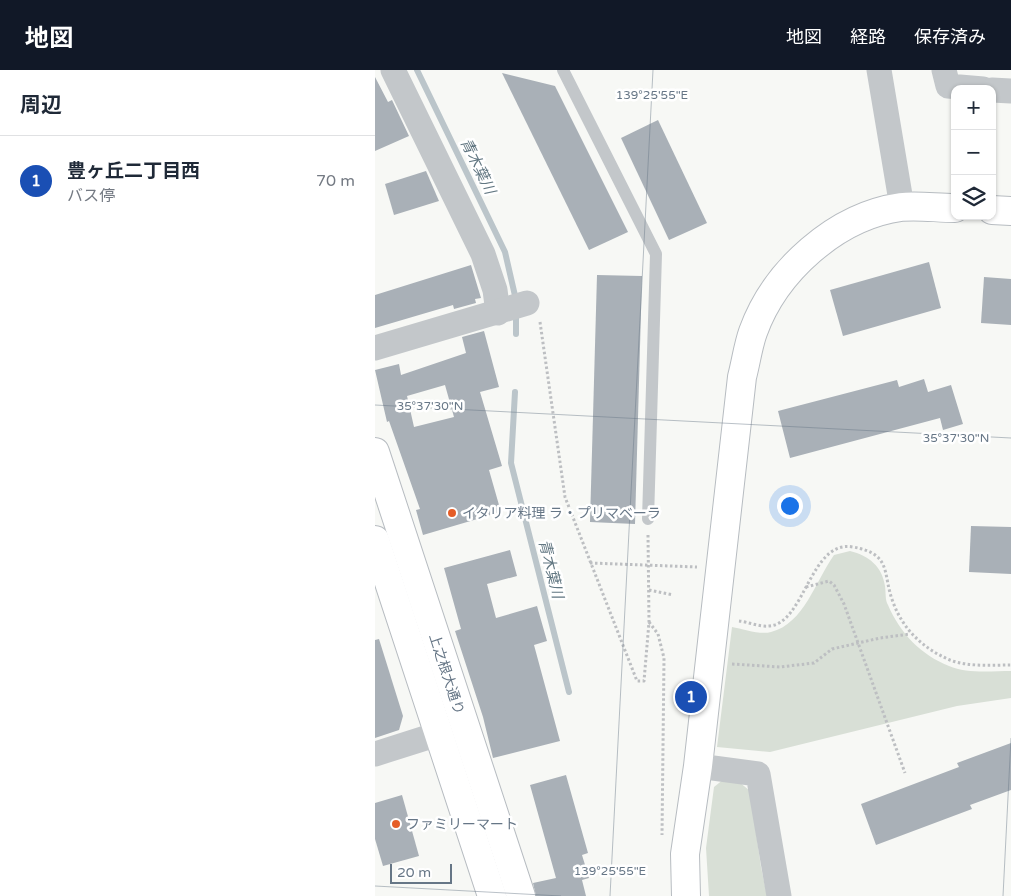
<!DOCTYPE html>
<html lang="ja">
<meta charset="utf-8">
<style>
:root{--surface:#fff;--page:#f6f6f7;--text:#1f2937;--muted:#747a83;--line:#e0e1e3;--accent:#111827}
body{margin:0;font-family:"Varela Round","Noto Sans JP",sans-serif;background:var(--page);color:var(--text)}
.controls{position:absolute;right:15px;top:15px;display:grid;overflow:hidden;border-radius:10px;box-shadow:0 1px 4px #0004}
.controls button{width:45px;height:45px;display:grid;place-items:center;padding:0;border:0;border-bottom:1px solid var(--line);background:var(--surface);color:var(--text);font:25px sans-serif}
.scale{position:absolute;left:15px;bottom:12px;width:62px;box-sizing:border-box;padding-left:5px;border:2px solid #667686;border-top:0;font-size:14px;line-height:18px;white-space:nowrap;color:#667686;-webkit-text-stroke:4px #fff;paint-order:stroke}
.you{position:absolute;left:414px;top:435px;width:18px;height:18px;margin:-12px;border:4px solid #fff;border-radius:50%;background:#1a73e8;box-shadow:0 0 0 8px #1a73e833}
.badge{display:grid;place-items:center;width:32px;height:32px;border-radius:50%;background:var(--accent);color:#fff;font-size:16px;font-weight:700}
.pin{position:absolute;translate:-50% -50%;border:2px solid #fff;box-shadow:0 1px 5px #0006}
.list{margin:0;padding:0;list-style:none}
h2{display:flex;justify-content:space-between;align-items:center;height:65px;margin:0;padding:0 20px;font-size:21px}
h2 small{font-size:16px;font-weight:400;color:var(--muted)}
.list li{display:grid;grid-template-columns:32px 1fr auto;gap:15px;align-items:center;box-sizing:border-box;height:90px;padding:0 20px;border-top:1px solid var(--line)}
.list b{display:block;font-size:19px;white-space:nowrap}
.list p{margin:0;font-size:16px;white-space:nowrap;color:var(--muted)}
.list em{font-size:16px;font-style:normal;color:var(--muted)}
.icon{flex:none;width:28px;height:28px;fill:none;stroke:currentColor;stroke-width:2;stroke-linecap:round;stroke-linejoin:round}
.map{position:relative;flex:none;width:636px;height:826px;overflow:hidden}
header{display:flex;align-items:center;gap:30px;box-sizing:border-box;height:70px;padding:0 25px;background:var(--accent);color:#fff}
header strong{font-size:24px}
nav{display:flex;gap:28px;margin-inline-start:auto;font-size:18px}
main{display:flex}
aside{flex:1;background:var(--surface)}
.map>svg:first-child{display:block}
.green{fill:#d8dfd6}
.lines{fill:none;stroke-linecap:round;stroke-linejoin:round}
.stream{stroke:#bbc5ca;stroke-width:6}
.building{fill:#a9b0b7;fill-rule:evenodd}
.secondary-casing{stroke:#b7bcc1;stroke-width:30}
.path{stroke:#bdbfc2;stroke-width:3;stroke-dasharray:2.5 2.5;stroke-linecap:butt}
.lane{stroke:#c3c7ca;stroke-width:12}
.street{stroke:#c3c7ca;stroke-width:25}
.secondary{stroke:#fff;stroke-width:28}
.ticks{fill:none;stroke:#667686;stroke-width:1;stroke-opacity:0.45}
.poi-dot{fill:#e55d27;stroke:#fff;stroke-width:2}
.labels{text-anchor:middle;stroke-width:5;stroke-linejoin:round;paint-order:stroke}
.poi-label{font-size:14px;fill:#667686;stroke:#fff;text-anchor:start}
.street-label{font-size:14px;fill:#667686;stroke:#fff}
.water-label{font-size:15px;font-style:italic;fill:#627782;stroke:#fff}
.ticks-label{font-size:12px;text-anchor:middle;fill:#667686;stroke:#fff;stroke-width:5;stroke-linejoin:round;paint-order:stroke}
</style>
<header>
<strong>地図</strong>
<nav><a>地図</a><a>経路</a><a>保存済み</a></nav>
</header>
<main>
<aside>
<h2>周辺<small></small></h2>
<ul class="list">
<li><span class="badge" style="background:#1a4fb4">1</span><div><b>豊ヶ丘二丁目西</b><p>バス停</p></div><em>70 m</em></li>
</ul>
</aside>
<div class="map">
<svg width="636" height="826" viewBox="0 0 636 826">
<rect width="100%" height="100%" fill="#f7f8f5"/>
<g class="green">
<path d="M 475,481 C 494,486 507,496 510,516 C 511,523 510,530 513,535 C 525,563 546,585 574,596 C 592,604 617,601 636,601 L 636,628 L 582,636 L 395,682 L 342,677 L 357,557 C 368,559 385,565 396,562 C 429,554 441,510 459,485 Z"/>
<path d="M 349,709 L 363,711 L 375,721 L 386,797 L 392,826 L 334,826 L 331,778 L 339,717 Z"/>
</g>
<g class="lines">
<g class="stream">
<path d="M 42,0 L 130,182 L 141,230"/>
<path d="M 141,264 L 141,242"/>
<path d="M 140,322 L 136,393 L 194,622"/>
</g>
</g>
<g class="building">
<path d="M 127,3 L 180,16 L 253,162 L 214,180 Z"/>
<path d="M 0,7 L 13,32 L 17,30 L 34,66 L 0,81 Z"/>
<path d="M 283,50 L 332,153 L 294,170 L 246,68 Z"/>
<path d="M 51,101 L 64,131 L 19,145 L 10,114 Z"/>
<path d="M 554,192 L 566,238 L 468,266 L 455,220 Z"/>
<path d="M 96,195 L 106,228 L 100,229 L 101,233 L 79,239 L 78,235 L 0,258 L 0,225 Z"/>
<path d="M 222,205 L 267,206 L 260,454 L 215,452 Z"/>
<path d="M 609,207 L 636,209 L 636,255 L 606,253 Z"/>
<path d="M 109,261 L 124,317 L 105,322 L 127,396 L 114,400 L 126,442 L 48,465 L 41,440 L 45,439 L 14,351 L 12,352 L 0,300 L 24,294 L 26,305 L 91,283 L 87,267 ZM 70,315 L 79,347 L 39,357 L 32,326 Z"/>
<path d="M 549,309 L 553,322 L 576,315 L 588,354 L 568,360 L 565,348 L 415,388 L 403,341 L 522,310 L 524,317 Z"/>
<path d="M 596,456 L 636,457 L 636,504 L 594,502 Z"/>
<path d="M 135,480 L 142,506 L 112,514 L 121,548 L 162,536 L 172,571 L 159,575 L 185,671 L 118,688 L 108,647 L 80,561 L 86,559 L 69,498 Z"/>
<path d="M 4,569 L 28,646 L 24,660 L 0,668 L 0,570 Z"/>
<path d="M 636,673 L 636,720 L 595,735 L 597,739 L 501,775 L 486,734 L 584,697 L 582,693 Z"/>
<path d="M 191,705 L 213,783 L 207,785 L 214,808 L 207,810 L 211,826 L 161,826 L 158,813 L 181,808 L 155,715 Z"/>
<path d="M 27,725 L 44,786 L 8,796 L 0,769 L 0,733 Z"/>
</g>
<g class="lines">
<defs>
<g id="secondary">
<path d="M 617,140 L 636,141"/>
<path d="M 0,382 L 146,826"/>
<path d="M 0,470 L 117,826"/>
<path d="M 311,826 L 310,784 L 323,696 L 367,307 C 371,292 373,276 378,262 C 400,201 461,146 526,137 C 543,135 562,138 580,138"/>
</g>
</defs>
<use href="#secondary" class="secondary-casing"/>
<g class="path">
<path d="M 165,252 L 190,427 L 262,611 L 269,611 L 274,552 L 273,465"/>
<path d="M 215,493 L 322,497"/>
<path d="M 431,517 L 454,511 L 459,515 L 469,534 L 530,703"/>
<path d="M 274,520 L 298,525"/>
<path d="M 364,551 C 373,552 385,557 394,556 C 430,554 435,469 478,477 C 518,484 507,504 518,532 C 528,560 549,579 575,590 C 593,597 617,595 636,595"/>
<path d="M 274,552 L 283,564 L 289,588 L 287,765"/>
<path d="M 357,594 L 405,597 L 439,593 L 457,579 L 505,568 L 535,564"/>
</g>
<path class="lane" d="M 188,0 L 281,184 L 273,449"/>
<g class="street">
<path d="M 18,0 L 108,184 L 120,220 L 123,243"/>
<path d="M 504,0 L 527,137"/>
<path d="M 569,0 L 573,16 L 608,19"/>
<path d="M 617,20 L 636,21"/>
<path d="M 0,278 L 152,233"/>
<path d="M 0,684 L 82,658"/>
<path d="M 323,696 L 383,704 L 404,826"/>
</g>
<use href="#secondary" class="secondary"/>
</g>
<path class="ticks" d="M 0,335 L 636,368M 0,816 L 186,826M 235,826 L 278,0M 628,826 L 636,668"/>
<g class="poi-dot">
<circle cx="77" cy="443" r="5"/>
<circle cx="21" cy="754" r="5"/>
</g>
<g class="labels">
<g class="poi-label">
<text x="87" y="448">イタリア料理 ラ・プリマベーラ</text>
<text x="31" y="759">ファミリーマート</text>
</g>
<g class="street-label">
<text transform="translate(72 604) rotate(72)" y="5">上之根大通り</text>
</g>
<g class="water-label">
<text transform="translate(103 96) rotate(64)" y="5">青木葉川</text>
<text transform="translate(176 499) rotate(76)" y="5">青木葉川</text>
</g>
</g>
<g class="ticks-label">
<text x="277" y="29">139°25'55"E</text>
<text x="55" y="340">35°37'30"N</text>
<text x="581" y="372">35°37'30"N</text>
<text x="235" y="805">139°25'55"E</text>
</g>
</svg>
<div class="controls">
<button>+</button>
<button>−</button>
<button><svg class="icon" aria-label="layers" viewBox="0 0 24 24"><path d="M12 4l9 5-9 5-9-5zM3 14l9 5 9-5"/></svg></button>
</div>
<div class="scale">20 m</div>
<div class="you"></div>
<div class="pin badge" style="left:316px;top:627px;background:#1a4fb4">1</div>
</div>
</main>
